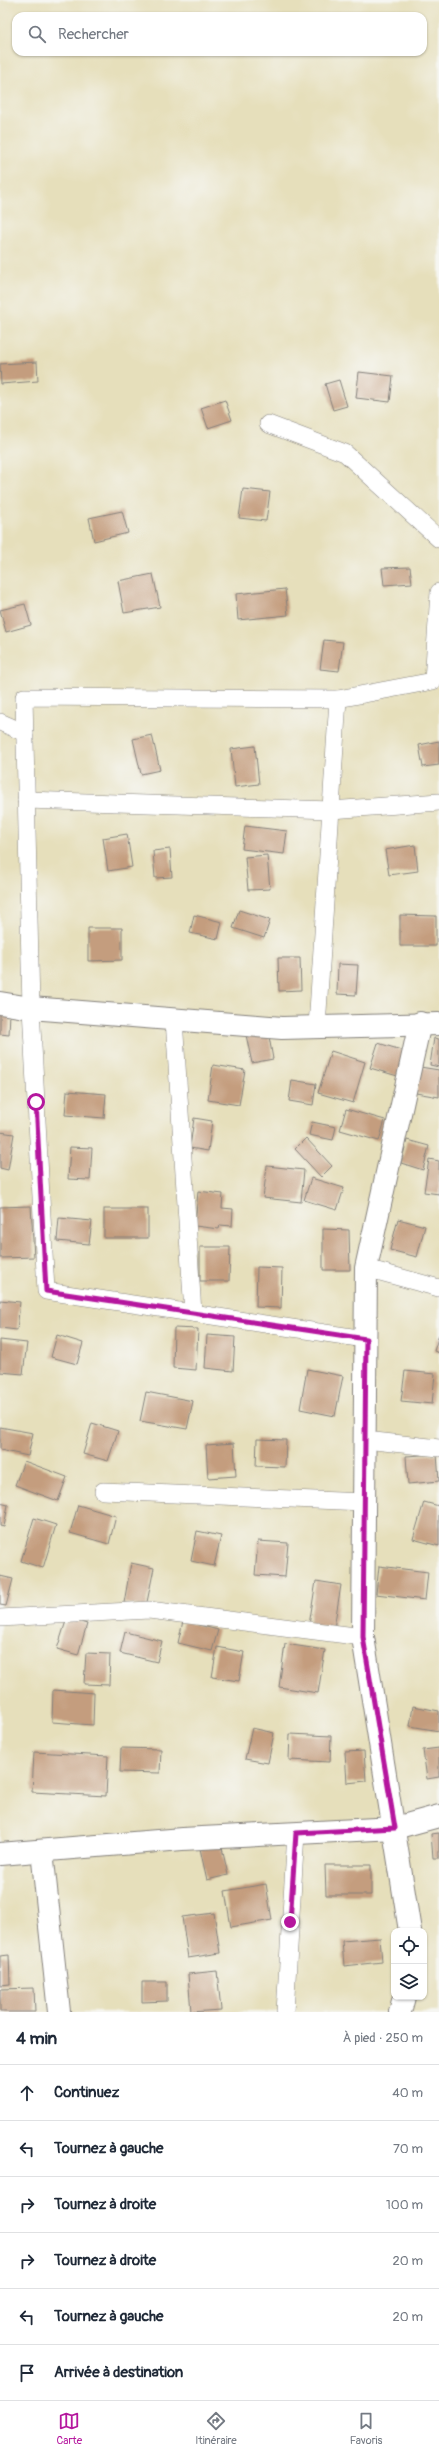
<!DOCTYPE html>
<html lang="fr">
<meta charset="utf-8">
<style>
:root{--surface:#fff;--page:#f2f2f3;--text:#1f2937;--muted:#747a83;--line:#e0e1e3;--accent:#b5179e}
body{margin:0;font-family:Pangolin,sans-serif;background:var(--page);color:var(--text)}
.controls{position:absolute;right:12px;bottom:12px;display:grid;overflow:hidden;border-radius:8px;box-shadow:0 1px 3px #0004}
.controls button{width:36px;height:36px;display:grid;place-items:center;padding:0;border:0;border-bottom:1px solid var(--line);background:var(--surface);color:var(--text);font:20px sans-serif}
.stop{position:absolute;width:12px;height:12px;margin:-9px;border:3px solid #b5179e;border-radius:50%;background:#fff}
.stop.end{background:#b5179e;border-color:#fff;box-shadow:0 1px 4px #0008}
.list{margin:0;padding:0;list-style:none}
h2{display:flex;justify-content:space-between;align-items:center;height:52px;margin:0;padding:0 16px;font-size:17px}
h2 small{font-size:13px;font-weight:400;color:var(--muted)}
.list li{display:grid;grid-template-columns:26px 1fr auto;gap:12px;align-items:center;box-sizing:border-box;height:56px;padding:0 16px;border-top:1px solid var(--line)}
.list b{display:block;font-size:15px;white-space:nowrap}
.list em{font-size:13px;font-style:normal;color:var(--muted)}
.icon{flex:none;width:22px;height:22px;fill:none;stroke:currentColor;stroke-width:2;stroke-linecap:round;stroke-linejoin:round}
.map{position:relative;flex:none;width:439px;height:2012px;overflow:hidden}
.search{position:absolute;background:var(--surface);box-shadow:0 1px 3px #0004;left:12px;right:12px;top:12px;height:44px;display:flex;align-items:center;gap:10px;box-sizing:border-box;padding:0 14px;border-radius:12px;color:var(--muted);font-size:15px}
.sheet{height:388px;background:var(--surface)}
nav{display:flex;justify-content:space-around;align-items:center;box-sizing:border-box;height:56px;border-top:1px solid var(--line);background:var(--surface);font-size:11px;color:var(--muted)}
nav a{display:grid;justify-items:center;gap:2px}
nav .on{color:var(--accent)}
.map>svg:first-child{display:block}
.building{fill:#c49d7e}
.lines{fill:none;stroke-linecap:round;stroke-linejoin:round}
.service-casing{stroke:#84807b;stroke-width:18}
.minor-casing{stroke:#84807b;stroke-width:24}
.service{stroke:#fff;stroke-width:17}
.minor{stroke:#fff;stroke-width:22}
.route{stroke:#b5179e;stroke-width:5}
</style>
<div class="map">
<svg width="439" height="2012" viewBox="0 0 439 2012">
<rect width="100%" height="100%" fill="#f6f6f2"/>
<filter id="ink" filterUnits="userSpaceOnUse"><feTurbulence type="fractalNoise" baseFrequency=".025" numOctaves="2"/><feDisplacementMap in="SourceGraphic" scale="8" xChannelSelector="R" yChannelSelector="G"/><feConvolveMatrix kernelMatrix="1 2 1 2 8 2 1 2 1" color-interpolation-filters="sRGB"/></filter>
<filter id="wash" filterUnits="userSpaceOnUse"><feTurbulence type="fractalNoise" baseFrequency=".012" numOctaves="4" result="noise"/><feDisplacementMap in="SourceGraphic" scale="16" xChannelSelector="R" yChannelSelector="G"/><feGaussianBlur stdDeviation="0.9" result="paint"/><feColorMatrix in="noise" values="0 0 0 0 0 0 0 0 0 0 0 0 0 0 0 0 0 1.4 0 .05"/><feComposite in="paint" operator="in"/></filter>
<g filter="url(#wash)">
<rect width="100%" height="100%" fill="#e6dfbb"/>
<g id="blocks">
<g class="building">
<path d="M 37,362 L 38,381 L 1,384 L 0,364 Z"/>
<path d="M 359,372 L 393,376 L 390,402 L 356,398 Z"/>
<path d="M 339,380 L 347,406 L 333,410 L 325,384 Z"/>
<path d="M 225,400 L 232,420 L 208,428 L 201,408 Z"/>
<path d="M 243,489 L 270,492 L 266,521 L 239,518 Z"/>
<path d="M 122,511 L 128,533 L 94,541 L 89,518 Z"/>
<path d="M 410,567 L 412,583 L 384,585 L 382,568 Z"/>
<path d="M 153,574 L 160,607 L 124,613 L 118,581 Z"/>
<path d="M 285,589 L 288,615 L 238,620 L 236,594 Z"/>
<path d="M 25,604 L 31,625 L 6,632 L 0,610 Z"/>
<path d="M 324,640 L 343,642 L 339,671 L 320,669 Z"/>
<path d="M 152,735 L 160,770 L 141,774 L 133,739 Z"/>
<path d="M 439,741 L 439,765 L 423,767 L 419,745 Z"/>
<path d="M 255,746 L 259,784 L 235,787 L 231,749 Z"/>
<path d="M 245,826 L 287,831 L 284,854 L 242,849 Z"/>
<path d="M 127,834 L 132,867 L 108,871 L 103,838 Z"/>
<path d="M 415,845 L 418,871 L 389,875 L 385,850 Z"/>
<path d="M 170,849 L 172,877 L 155,878 L 153,851 Z"/>
<path d="M 267,855 L 270,889 L 248,890 L 245,857 Z"/>
<path d="M 239,910 L 270,920 L 264,938 L 233,928 Z"/>
<path d="M 194,915 L 222,922 L 218,939 L 190,933 Z"/>
<path d="M 400,915 L 436,916 L 436,946 L 400,946 Z"/>
<path d="M 88,928 L 122,928 L 122,960 L 88,961 Z"/>
<path d="M 278,958 L 300,958 L 301,990 L 279,991 Z"/>
<path d="M 338,964 L 358,965 L 356,995 L 337,994 Z"/>
<path d="M 0,1011 L 10,1012 L 9,1035 L 0,1034 Z"/>
<path d="M 268,1031 L 273,1059 L 252,1063 L 246,1035 Z"/>
<path d="M 434,1038 L 439,1039 L 439,1067 L 430,1065 Z"/>
<path d="M 378,1043 L 408,1052 L 401,1077 L 370,1068 Z"/>
<path d="M 331,1051 L 365,1062 L 353,1103 L 318,1093 Z"/>
<path d="M 213,1065 L 245,1070 L 239,1105 L 208,1100 Z"/>
<path d="M 420,1067 L 439,1070 L 439,1097 L 416,1093 Z"/>
<path d="M 292,1080 L 316,1084 L 313,1105 L 289,1101 Z"/>
<path d="M 67,1091 L 106,1094 L 104,1118 L 65,1115 Z"/>
<path d="M 346,1109 L 385,1120 L 379,1141 L 340,1130 Z"/>
<path d="M 194,1118 L 212,1121 L 208,1151 L 190,1148 Z"/>
<path d="M 312,1122 L 336,1127 L 333,1140 L 309,1135 Z"/>
<path d="M 0,1132 L 14,1134 L 8,1170 L 0,1168 Z"/>
<path d="M 306,1138 L 332,1166 L 321,1177 L 295,1149 Z"/>
<path d="M 407,1140 L 429,1146 L 423,1170 L 401,1163 Z"/>
<path d="M 70,1147 L 92,1148 L 90,1180 L 68,1179 Z"/>
<path d="M 429,1159 L 439,1161 L 439,1194 L 424,1192 Z"/>
<path d="M 267,1166 L 304,1170 L 301,1202 L 263,1198 Z"/>
<path d="M 311,1178 L 344,1188 L 337,1210 L 304,1200 Z"/>
<path d="M 198,1191 L 223,1194 L 222,1208 L 233,1209 L 232,1226 L 220,1225 L 219,1229 L 195,1226 Z"/>
<path d="M 31,1206 L 34,1257 L 0,1258 L 0,1207 Z"/>
<rect x="104" y="1209" width="44" height="29"/>
<path d="M 59,1218 L 92,1221 L 89,1244 L 57,1241 Z"/>
<path d="M 398,1219 L 425,1226 L 417,1257 L 390,1250 Z"/>
<path d="M 323,1229 L 349,1230 L 350,1270 L 323,1270 Z"/>
<path d="M 200,1247 L 230,1247 L 229,1281 L 200,1281 Z"/>
<path d="M 257,1267 L 282,1268 L 281,1308 L 256,1307 Z"/>
<path d="M 0,1300 L 20,1302 L 17,1330 L 0,1328 Z"/>
<path d="M 174,1328 L 198,1329 L 196,1370 L 173,1368 Z"/>
<path d="M 57,1335 L 83,1343 L 77,1364 L 51,1357 Z"/>
<path d="M 207,1335 L 235,1337 L 233,1371 L 205,1368 Z"/>
<path d="M 439,1335 L 439,1353 L 434,1351 Z"/>
<path d="M 0,1340 L 27,1343 L 23,1374 L 0,1372 Z"/>
<path d="M 307,1369 L 343,1376 L 335,1416 L 300,1409 Z"/>
<path d="M 405,1371 L 435,1374 L 432,1404 L 401,1401 Z"/>
<path d="M 146,1392 L 193,1401 L 187,1429 L 140,1421 Z"/>
<path d="M 92,1423 L 118,1431 L 108,1461 L 83,1454 Z"/>
<path d="M 0,1427 L 33,1433 L 28,1456 L 0,1450 Z"/>
<path d="M 257,1439 L 286,1440 L 285,1467 L 256,1466 Z"/>
<path d="M 234,1443 L 236,1476 L 208,1478 L 206,1445 Z"/>
<path d="M 437,1454 L 439,1481 L 408,1484 L 406,1456 Z"/>
<path d="M 24,1461 L 67,1477 L 58,1501 L 15,1485 Z"/>
<path d="M 424,1502 L 439,1506 L 439,1546 L 413,1539 Z"/>
<path d="M 0,1503 L 8,1505 L 4,1527 L 0,1526 Z"/>
<path d="M 78,1505 L 116,1516 L 109,1544 L 70,1533 Z"/>
<path d="M 34,1518 L 56,1525 L 43,1568 L 21,1561 Z"/>
<path d="M 197,1531 L 221,1536 L 214,1566 L 191,1561 Z"/>
<path d="M 258,1541 L 288,1543 L 285,1577 L 255,1575 Z"/>
<path d="M 131,1563 L 154,1568 L 146,1607 L 124,1603 Z"/>
<path d="M 379,1566 L 428,1572 L 425,1600 L 376,1594 Z"/>
<path d="M 0,1576 L 13,1579 L 6,1606 L 0,1605 Z"/>
<path d="M 316,1581 L 341,1585 L 334,1628 L 309,1625 Z"/>
<path d="M 67,1618 L 87,1624 L 78,1655 L 57,1649 Z"/>
<path d="M 183,1621 L 218,1630 L 212,1651 L 178,1643 Z"/>
<path d="M 125,1632 L 162,1641 L 157,1662 L 120,1653 Z"/>
<path d="M 285,1644 L 325,1650 L 318,1693 L 279,1687 Z"/>
<path d="M 217,1647 L 244,1652 L 239,1681 L 212,1677 Z"/>
<path d="M 86,1653 L 110,1654 L 109,1685 L 84,1684 Z"/>
<path d="M 53,1690 L 94,1693 L 93,1725 L 52,1722 Z"/>
<path d="M 413,1706 L 439,1711 L 439,1731 L 410,1726 Z"/>
<path d="M 252,1728 L 274,1733 L 268,1763 L 245,1759 Z"/>
<path d="M 290,1734 L 331,1736 L 330,1762 L 289,1760 Z"/>
<path d="M 121,1748 L 161,1749 L 160,1773 L 120,1772 Z"/>
<path d="M 439,1748 L 439,1777 L 427,1779 L 423,1750 Z"/>
<path d="M 364,1751 L 366,1781 L 347,1783 L 345,1752 Z"/>
<path d="M 34,1752 L 108,1756 L 106,1796 L 32,1792 Z"/>
<path d="M 439,1833 L 439,1858 L 433,1858 L 431,1834 Z"/>
<path d="M 220,1839 L 228,1875 L 207,1880 L 199,1844 Z"/>
<path d="M 325,1865 L 371,1865 L 371,1895 L 326,1895 Z"/>
<path d="M 266,1884 L 272,1920 L 231,1927 L 225,1891 Z"/>
<path d="M 214,1913 L 220,1953 L 188,1958 L 182,1917 Z"/>
<path d="M 380,1938 L 382,1962 L 344,1966 L 342,1941 Z"/>
<path d="M 9,1955 L 10,1984 L 0,1985 L 0,1956 Z"/>
<path d="M 217,1971 L 221,2010 L 191,2012 L 188,1974 Z"/>
<path d="M 142,1982 L 167,1982 L 167,2001 L 142,2002 Z"/>
<path d="M 34,1988 L 35,2012 L 0,2012 L 0,1989 Z"/>
</g>
</g>
</g>
<g filter="url(#ink)">
<use href="#blocks" fill-opacity="0" stroke="#84807b" stroke-width="1"/>
<g class="lines">
<defs>
<g id="service">
<path d="M 268,424 L 345,453 L 439,539"/>
<path d="M 0,722 L 25,733"/>
<path d="M 26,800 L 331,810 L 439,802"/>
<path d="M 174,1019 L 193,1313"/>
<path d="M 317,1027 L 338,699"/>
<path d="M 366,1268 L 439,1288"/>
<path d="M 365,1339 L 46,1291 L 31,1008 L 24,697 L 338,699 L 433,681 L 439,592"/>
<path d="M 365,1440 L 439,1448"/>
<path d="M 103,1491 L 364,1502"/>
<path d="M 0,1618 L 149,1610 L 363,1637"/>
<path d="M 285,2012 L 296,1833"/>
</g>
<g id="minor">
<path d="M 0,1003 L 31,1008 L 282,1028 L 439,1024"/>
<path d="M 42,1851 L 59,2012"/>
<path d="M 0,1854 L 182,1839 L 395,1828 L 439,1816"/>
<path d="M 410,1931 L 363,1637 L 366,1268 L 420,1023"/>
<path d="M 400,2012 L 404,1997"/>
</g>
</defs>
<use href="#service" class="service-casing"/>
<use href="#minor" class="minor-casing"/>
<use href="#service" class="service"/>
<use href="#minor" class="minor"/>
</g>
</g>
<g class="lines" filter="url(#ink)">
<path class="route" d="M 36,1102 L 46,1291 L 366,1339 L 363,1637 L 395,1828 L 296,1833 L 290,1922"/>
</g>
</svg>
<div class="controls">
<button><svg class="icon" aria-label="locate" viewBox="0 0 24 24"><circle cx="12" cy="12" r="6"/><path d="M12 2v4M12 18v4M2 12h4M18 12h4"/></svg></button>
<button><svg class="icon" aria-label="layers" viewBox="0 0 24 24"><path d="M12 4l9 5-9 5-9-5zM3 14l9 5 9-5"/></svg></button>
</div>
<div class="stop" style="left:36px;top:1102px"></div>
<div class="stop end" style="left:290px;top:1922px"></div>
<div class="search"><svg class="icon" aria-label="search" viewBox="0 0 24 24"><circle cx="10" cy="10" r="6"/><path d="M15 15l6 6"/></svg>Rechercher</div>
</div>
<section class="sheet">
<h2>4 min<small>À pied · 250 m</small></h2>
<ul class="list">
<li><svg class="icon" aria-label="ahead" viewBox="0 0 24 24"><path d="M12 20V5M6 11l6-6 6 6"/></svg><div><b>Continuez</b></div><em>40 m</em></li>
<li><svg class="icon" aria-label="left" viewBox="0 0 24 24"><path d="M17 20v-9H6M10 6l-5 5 5 5"/></svg><div><b>Tournez à gauche</b></div><em>70 m</em></li>
<li><svg class="icon" aria-label="right" viewBox="0 0 24 24"><path d="M7 20v-9h11M14 6l5 5-5 5"/></svg><div><b>Tournez à droite</b></div><em>100 m</em></li>
<li><svg class="icon" aria-label="right" viewBox="0 0 24 24"><path d="M7 20v-9h11M14 6l5 5-5 5"/></svg><div><b>Tournez à droite</b></div><em>20 m</em></li>
<li><svg class="icon" aria-label="left" viewBox="0 0 24 24"><path d="M17 20v-9H6M10 6l-5 5 5 5"/></svg><div><b>Tournez à gauche</b></div><em>20 m</em></li>
<li><svg class="icon" aria-label="arrive" viewBox="0 0 24 24"><path d="M6 21V4h12l-3 4 3 4H6"/></svg><div><b>Arrivée à destination</b></div></li>
</ul>
</section>
<nav>
<a class="on"><svg class="icon" aria-label="map" viewBox="0 0 24 24"><path d="M3 6l6-2 6 2 6-2v14l-6 2-6-2-6 2zM9 4v14M15 6v14"/></svg>Carte</a>
<a><svg class="icon" aria-label="directions" viewBox="0 0 24 24"><path d="M12 3l9 9-9 9-9-9zM9 14v-3h6M13 9l2 2-2 2"/></svg>Itinéraire</a>
<a><svg class="icon" aria-label="saved" viewBox="0 0 24 24"><path d="M7 4h10v16l-5-4-5 4z"/></svg>Favoris</a>
</nav>
